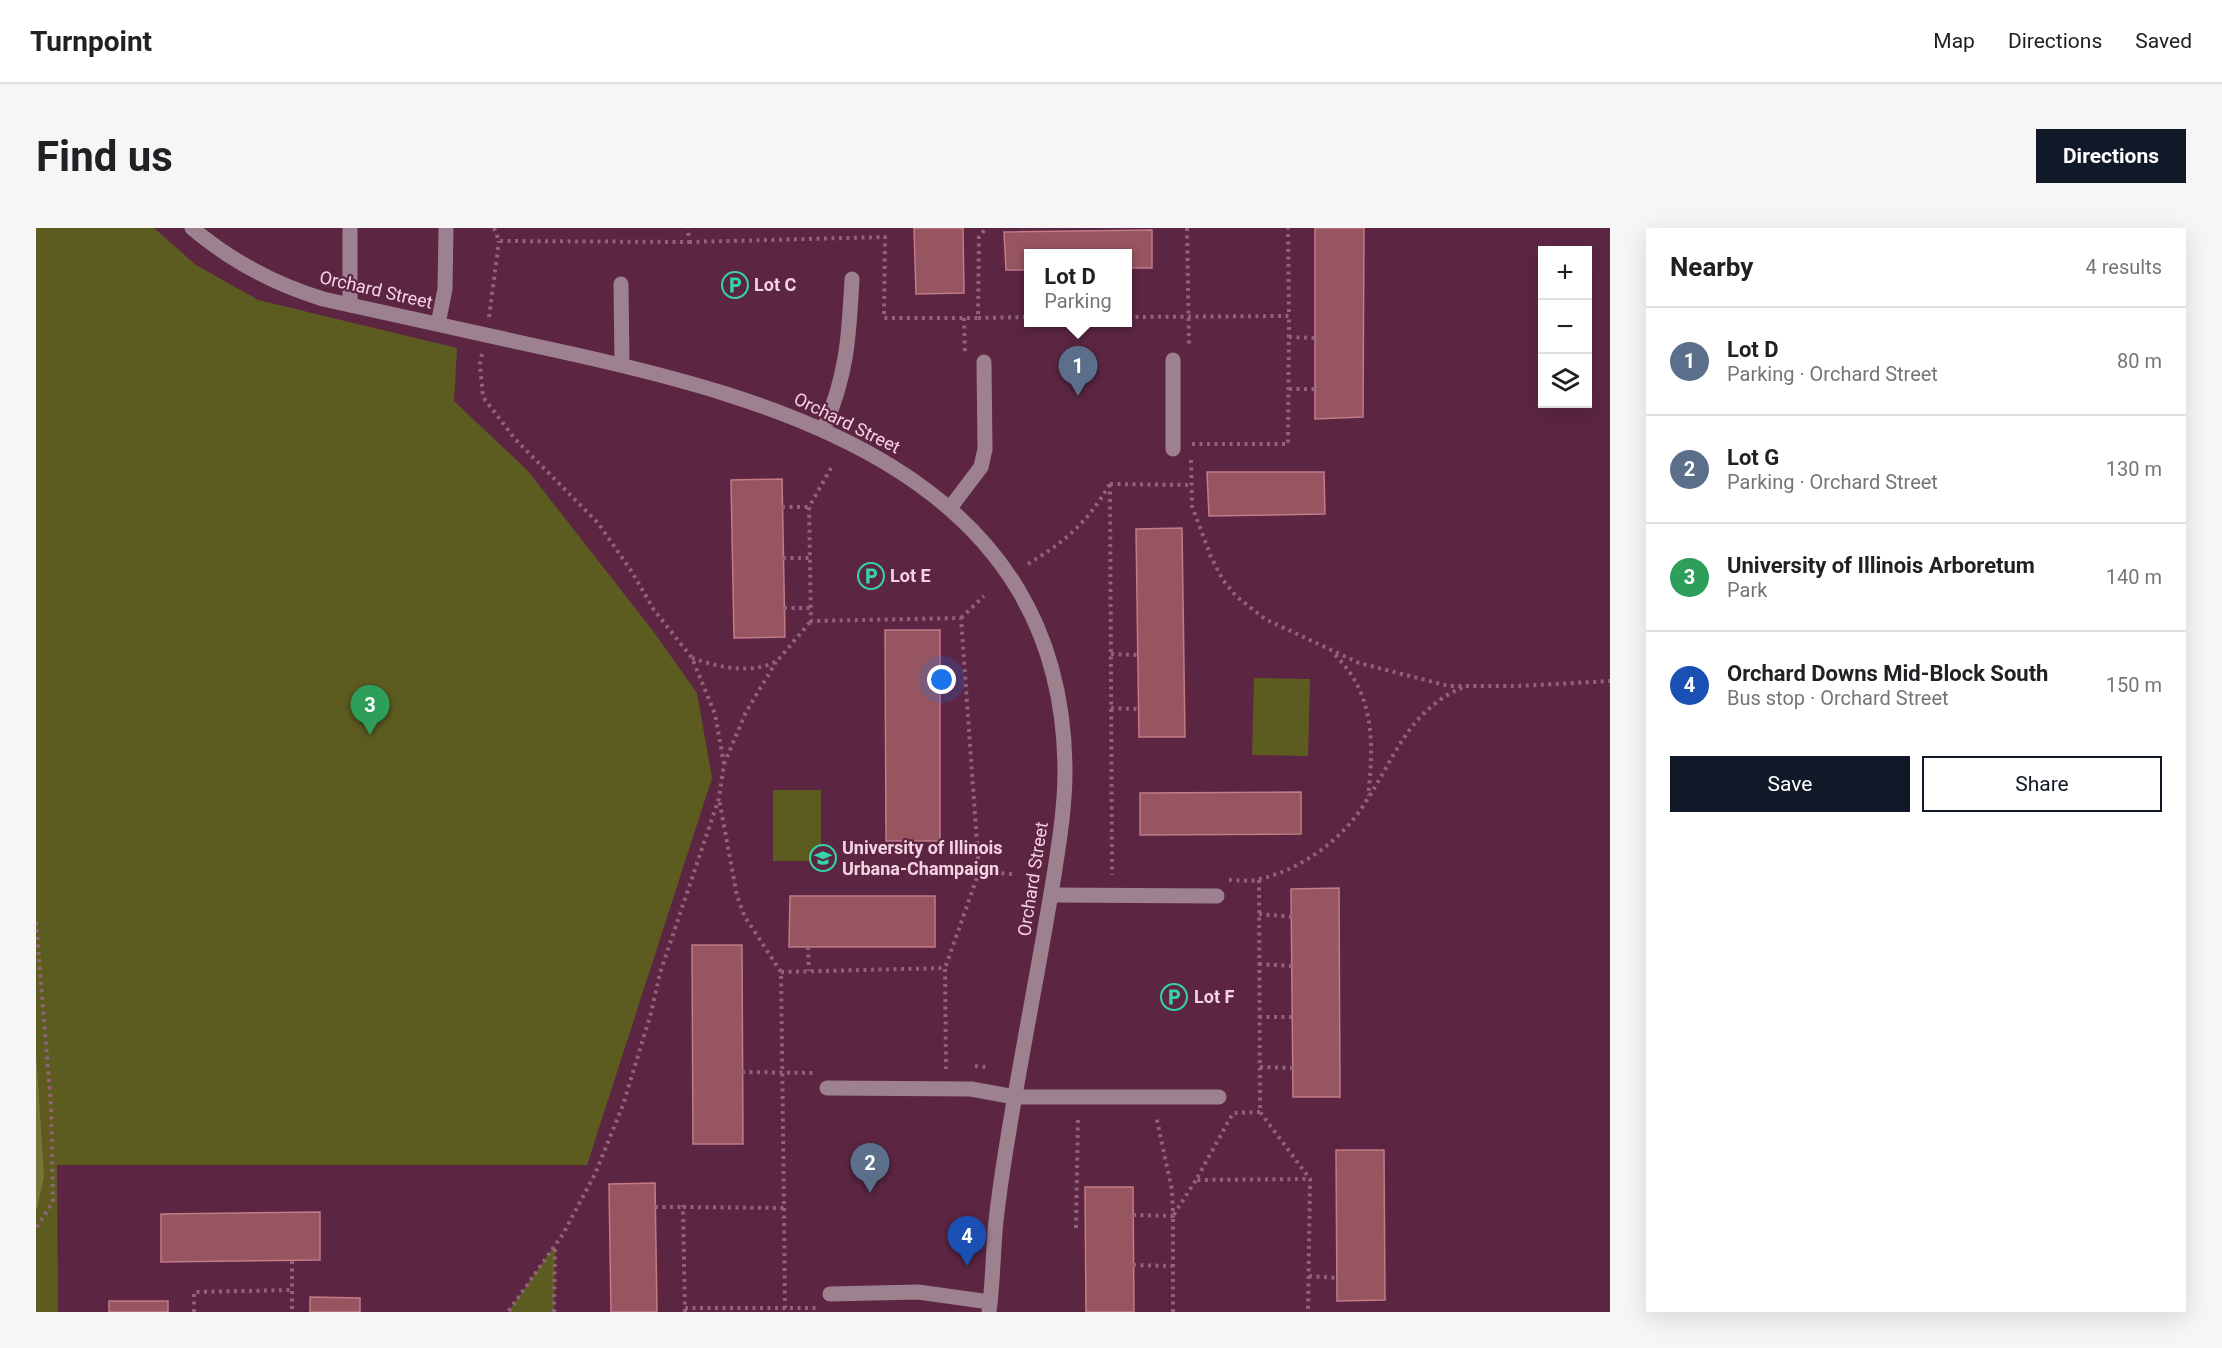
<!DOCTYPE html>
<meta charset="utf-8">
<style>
:root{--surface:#fff;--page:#f6f6f6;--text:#202124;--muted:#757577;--line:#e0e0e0;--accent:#111827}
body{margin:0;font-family:Roboto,sans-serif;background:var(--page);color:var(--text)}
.controls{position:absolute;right:18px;top:18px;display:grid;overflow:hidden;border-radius:0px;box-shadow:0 6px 24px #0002}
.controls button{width:54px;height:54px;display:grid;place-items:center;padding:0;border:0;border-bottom:2px solid var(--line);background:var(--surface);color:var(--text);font:30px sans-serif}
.you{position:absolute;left:906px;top:452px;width:21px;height:21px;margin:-15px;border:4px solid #fff;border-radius:50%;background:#1a73e8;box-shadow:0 0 0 9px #1a73e833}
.badge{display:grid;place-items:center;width:39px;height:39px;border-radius:50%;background:var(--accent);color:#fff;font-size:20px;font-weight:700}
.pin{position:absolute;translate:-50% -50px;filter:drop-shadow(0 2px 3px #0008)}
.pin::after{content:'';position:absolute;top:32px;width:21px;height:18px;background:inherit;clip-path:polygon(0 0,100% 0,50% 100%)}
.popup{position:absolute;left:988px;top:21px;width:108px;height:78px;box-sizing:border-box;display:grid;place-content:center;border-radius:0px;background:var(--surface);filter:drop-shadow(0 2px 4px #0005);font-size:20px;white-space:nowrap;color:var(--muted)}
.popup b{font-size:22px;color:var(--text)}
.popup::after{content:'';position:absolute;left:50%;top:100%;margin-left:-12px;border:12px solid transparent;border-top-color:var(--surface)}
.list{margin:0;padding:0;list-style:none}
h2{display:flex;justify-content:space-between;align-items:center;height:78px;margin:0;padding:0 24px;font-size:26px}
h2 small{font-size:20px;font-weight:400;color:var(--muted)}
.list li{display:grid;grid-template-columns:39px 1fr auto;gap:18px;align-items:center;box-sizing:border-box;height:108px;padding:0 24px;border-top:2px solid var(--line)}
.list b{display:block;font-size:22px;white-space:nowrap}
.list p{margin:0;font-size:20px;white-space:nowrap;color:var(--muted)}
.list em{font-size:20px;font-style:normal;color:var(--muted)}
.actions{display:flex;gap:12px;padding:18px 24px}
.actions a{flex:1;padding:14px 0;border:2px solid var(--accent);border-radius:0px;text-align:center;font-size:21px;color:var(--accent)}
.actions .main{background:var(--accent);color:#fff}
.icon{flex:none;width:33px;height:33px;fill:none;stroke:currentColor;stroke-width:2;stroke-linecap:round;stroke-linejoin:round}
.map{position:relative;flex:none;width:1574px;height:1084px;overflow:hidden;border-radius:0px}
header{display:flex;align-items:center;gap:36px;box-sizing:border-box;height:84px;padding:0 30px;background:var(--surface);border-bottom:2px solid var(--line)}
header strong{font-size:28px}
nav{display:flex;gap:33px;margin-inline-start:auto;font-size:21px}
.intro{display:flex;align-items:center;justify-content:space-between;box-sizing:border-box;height:144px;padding:0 36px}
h1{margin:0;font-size:42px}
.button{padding:15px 27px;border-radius:0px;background:var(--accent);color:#fff;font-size:21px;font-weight:700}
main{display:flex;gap:36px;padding:0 36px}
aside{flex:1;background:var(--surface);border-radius:0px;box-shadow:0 6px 24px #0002}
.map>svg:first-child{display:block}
.green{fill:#5d5c20}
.forest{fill:#767636}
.building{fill:#975561;stroke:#c27b87;stroke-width:1.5}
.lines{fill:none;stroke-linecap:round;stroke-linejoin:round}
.path{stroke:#91627a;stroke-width:4;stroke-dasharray:3 4.5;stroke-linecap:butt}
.minor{stroke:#9e818e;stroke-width:15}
.labels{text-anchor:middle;stroke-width:4.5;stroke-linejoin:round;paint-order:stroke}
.poi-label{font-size:18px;font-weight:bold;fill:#f5d2e2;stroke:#5c2643;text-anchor:start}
.street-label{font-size:18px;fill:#f5d2e2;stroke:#5c2643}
</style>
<header>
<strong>Turnpoint</strong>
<nav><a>Map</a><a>Directions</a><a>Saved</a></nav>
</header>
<div class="intro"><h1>Find us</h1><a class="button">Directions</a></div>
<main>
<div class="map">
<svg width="1574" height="1084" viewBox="0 0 1574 1084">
<rect width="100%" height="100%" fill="#5c2643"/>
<g class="green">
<path d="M 0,0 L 118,0 L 160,37 L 222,72 L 421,120 L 418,173 L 492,243 L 617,403 L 661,465 L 676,550 L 551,937 L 21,937 L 22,1084 L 0,1084 Z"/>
<path d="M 1218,450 L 1274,451 L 1272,528 L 1216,527 Z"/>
<rect x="737" y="562" width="48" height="71"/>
<path d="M 519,1017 L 518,1084 L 472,1084 Z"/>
</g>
<path class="forest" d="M 0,824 L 8,948 L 1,981 L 0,981 Z"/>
<g class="building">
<path d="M 878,0 L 927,0 L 928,65 L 880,66 Z"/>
<path d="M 1279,0 L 1328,0 L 1327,189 L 1279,191 Z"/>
<path d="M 1116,2 L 1116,40 L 1092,40 L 1092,26 L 992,26 L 992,42 L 970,42 L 968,4 Z"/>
<path d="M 1171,244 L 1288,244 L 1289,286 L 1173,288 Z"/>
<path d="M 746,251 L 749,409 L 698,410 L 695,252 Z"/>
<path d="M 1146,300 L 1149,509 L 1103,509 L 1100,301 Z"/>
<path d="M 849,402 L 904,402 L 904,613 L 850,613 Z"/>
<path d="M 1265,564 L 1265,606 L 1104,607 L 1104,565 Z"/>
<path d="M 1303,660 L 1304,869 L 1257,869 L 1255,661 Z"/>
<path d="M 754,668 L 899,668 L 899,719 L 753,719 Z"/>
<path d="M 656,717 L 706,717 L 707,916 L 657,916 Z"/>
<path d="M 1300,922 L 1348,922 L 1349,1072 L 1301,1073 Z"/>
<path d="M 619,955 L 621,1084 L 575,1084 L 573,956 Z"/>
<path d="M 1049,959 L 1097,959 L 1098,1084 L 1050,1084 Z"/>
<path d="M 284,984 L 284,1032 L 125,1034 L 125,986 Z"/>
<path d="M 274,1069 L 324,1070 L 324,1084 L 274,1084 Z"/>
<rect x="73" y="1073" width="59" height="11"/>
</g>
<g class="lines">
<g class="path">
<path d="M 458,0 L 463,13 L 653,14 L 652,0"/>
<path d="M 1151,0 L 1153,119"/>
<path d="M 653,14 L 849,9 L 848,90 L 942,90 L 943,9 L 950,0"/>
<path d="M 453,89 L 463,13"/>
<path d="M 1092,89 L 1253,88 L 1252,0"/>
<path d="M 928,90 L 929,126"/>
<path d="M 942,90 L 992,89"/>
<path d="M 1253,109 L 1279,110"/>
<path d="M 446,126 L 444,136 L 447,169 L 479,211 L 562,295 L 596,344 L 618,382 L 656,430 L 679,486 L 688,536 L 683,570 L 624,745 L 615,785 L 587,877 L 559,946 L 527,1006 L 472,1084"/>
<path d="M 1253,161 L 1279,161"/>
<path d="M 1156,216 L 1252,216 L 1253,88"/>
<path d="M 1155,232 L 1156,278 L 1175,329 L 1187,352 L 1200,368 L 1229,391 L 1323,435 L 1413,458 L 1482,458 L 1574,453"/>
<path d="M 795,240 L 773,279 L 775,393 L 925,390 L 943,644 L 909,740"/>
<path d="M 1074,256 L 1076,647"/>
<path d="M 1074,256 L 1155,257"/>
<path d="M 746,279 L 773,279"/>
<path d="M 747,330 L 774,330"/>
<path d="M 992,336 C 1031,312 1050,296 1074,256"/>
<path d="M 748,380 L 775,380"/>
<path d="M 925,390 L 948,368"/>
<path d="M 1075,426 L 1102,427"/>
<path d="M 1299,427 C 1339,466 1338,517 1332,568"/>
<path d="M 656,430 C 682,439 715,447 741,433 L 775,393"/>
<path d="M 1075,480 L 1102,481"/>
<path d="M 688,536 L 710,484 L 740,434"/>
<path d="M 943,644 L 976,646"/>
<path d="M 1193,652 C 1202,652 1215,654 1224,651 C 1266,641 1307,611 1329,575 C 1360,528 1371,484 1427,459"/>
<path d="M 1223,652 L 1224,884 L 1274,951 L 1272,1084"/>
<path d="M 1223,686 L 1256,689"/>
<path d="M 0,694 L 15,877 L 17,974 L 0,1000"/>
<path d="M 772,719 L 773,743"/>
<path d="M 1223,736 L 1256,738"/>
<path d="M 745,744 L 909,740 L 910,841"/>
<path d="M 1223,789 L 1256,789"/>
<path d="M 939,838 L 950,839"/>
<path d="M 1224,839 L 1257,840"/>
<path d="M 706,844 L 777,845"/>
<path d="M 1224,884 L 1197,885 L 1160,952 L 1273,951"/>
<path d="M 619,979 L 647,979"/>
<path d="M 748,980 L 749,1080"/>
<path d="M 1097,987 L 1137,988 L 1136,962 L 1120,888"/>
<path d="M 1040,1000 L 1042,888"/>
<path d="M 256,1033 L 256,1084"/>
<path d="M 1097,1037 L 1136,1038"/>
<path d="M 1273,1048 L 1301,1050"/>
<path d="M 649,1080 L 780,1080"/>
<path d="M 158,1084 L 158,1064 L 256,1062"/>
<path d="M 518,1084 L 519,1019"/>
<path d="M 649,1084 L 647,979 L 748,980 L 745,744 L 709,689 L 701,668 L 683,571"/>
<path d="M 1137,1084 L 1137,988 L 1160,952"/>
</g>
<g class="minor">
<path d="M 156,0 C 195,33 238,56 287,71 C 361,87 435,104 509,120 C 746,171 1028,247 1029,543 C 1029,576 1024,609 1019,641 C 1009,704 997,766 986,828 C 976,883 966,938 960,993 C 957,1023 957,1054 953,1084"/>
<path d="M 585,56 L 586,136"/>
<path d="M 314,77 L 314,0"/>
<path d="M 402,96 L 409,61 L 410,0"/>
<path d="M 1137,132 L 1137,221"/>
<path d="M 787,202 C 811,148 813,109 816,51"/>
<path d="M 914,280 L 945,239 L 949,221 L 948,134"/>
<path d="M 1015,667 L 1181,668"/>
<path d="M 791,860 L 935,861 L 979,869 L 1183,869"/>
<path d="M 794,1066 L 882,1064 L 954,1074"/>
</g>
</g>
<defs>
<symbol id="parking-ring" viewBox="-11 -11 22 22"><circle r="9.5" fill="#5c2643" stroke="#35d4a7" stroke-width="1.5"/><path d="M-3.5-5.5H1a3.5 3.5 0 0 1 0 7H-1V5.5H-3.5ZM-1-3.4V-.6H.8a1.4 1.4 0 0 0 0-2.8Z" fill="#35d4a7"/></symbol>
<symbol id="university-ring" viewBox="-11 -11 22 22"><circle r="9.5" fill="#5c2643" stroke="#35d4a7" stroke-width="1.5"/><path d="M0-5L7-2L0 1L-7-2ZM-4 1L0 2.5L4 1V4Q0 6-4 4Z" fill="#35d4a7"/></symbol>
</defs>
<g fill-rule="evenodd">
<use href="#parking-ring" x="684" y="42" width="30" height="30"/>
<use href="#parking-ring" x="820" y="333" width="30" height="30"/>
<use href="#university-ring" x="772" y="615" width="30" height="30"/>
<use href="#parking-ring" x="1123" y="754" width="30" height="30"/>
</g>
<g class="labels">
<g class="poi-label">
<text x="718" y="63">Lot C</text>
<text x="854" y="354">Lot E</text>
<text x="806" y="626">University of Illinois<tspan x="806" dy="21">Urbana-Champaign</tspan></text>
<text x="1158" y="775">Lot F</text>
</g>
<g class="street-label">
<text transform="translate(340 62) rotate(13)" y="6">Orchard Street</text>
<text transform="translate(811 195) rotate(26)" y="6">Orchard Street</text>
<text transform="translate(997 651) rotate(-81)" y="6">Orchard Street</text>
</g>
</g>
</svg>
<div class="controls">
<button>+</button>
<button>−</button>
<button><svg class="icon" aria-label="layers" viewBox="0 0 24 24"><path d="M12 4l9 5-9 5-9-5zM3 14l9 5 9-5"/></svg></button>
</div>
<div class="you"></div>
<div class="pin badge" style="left:1042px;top:168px;background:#5c6f8a">1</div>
<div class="popup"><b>Lot D</b>Parking</div>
<div class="pin badge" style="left:834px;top:965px;background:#5c6f8a">2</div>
<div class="pin badge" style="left:334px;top:507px;background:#2e9e5b">3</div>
<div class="pin badge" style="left:931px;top:1038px;background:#1a4fb4">4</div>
</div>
<aside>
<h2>Nearby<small>4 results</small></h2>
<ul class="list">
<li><span class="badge" style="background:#5c6f8a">1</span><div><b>Lot D</b><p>Parking · Orchard Street</p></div><em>80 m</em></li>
<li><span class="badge" style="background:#5c6f8a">2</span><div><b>Lot G</b><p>Parking · Orchard Street</p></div><em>130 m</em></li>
<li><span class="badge" style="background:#2e9e5b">3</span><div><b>University of Illinois Arboretum</b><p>Park</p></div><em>140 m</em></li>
<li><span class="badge" style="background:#1a4fb4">4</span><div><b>Orchard Downs Mid-Block South</b><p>Bus stop · Orchard Street</p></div><em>150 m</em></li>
</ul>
<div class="actions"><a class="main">Save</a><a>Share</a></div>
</aside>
</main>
